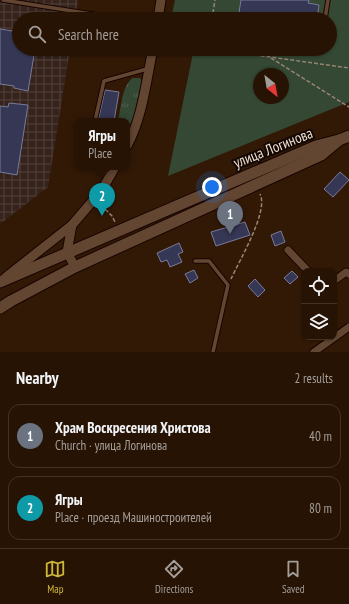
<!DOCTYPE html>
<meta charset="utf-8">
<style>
:root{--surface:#261304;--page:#2e1c0e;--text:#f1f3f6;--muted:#a49e9a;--line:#423226;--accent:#ceb838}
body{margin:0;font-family:"PT Sans Narrow",sans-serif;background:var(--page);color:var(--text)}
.controls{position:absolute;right:12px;bottom:12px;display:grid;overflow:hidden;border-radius:8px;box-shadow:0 1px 3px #0004}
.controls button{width:36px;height:36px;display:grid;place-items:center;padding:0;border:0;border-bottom:1px solid var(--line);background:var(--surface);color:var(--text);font:20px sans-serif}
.compass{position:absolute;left:253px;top:68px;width:36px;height:36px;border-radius:50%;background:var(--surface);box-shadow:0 1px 3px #0004;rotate:149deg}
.you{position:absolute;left:212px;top:187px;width:14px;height:14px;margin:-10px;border:3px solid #fff;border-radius:50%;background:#1a73e8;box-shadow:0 0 0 6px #1a73e833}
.badge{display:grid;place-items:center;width:26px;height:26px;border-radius:50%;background:var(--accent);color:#fff;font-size:13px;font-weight:700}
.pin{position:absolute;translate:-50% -33px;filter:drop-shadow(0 1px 2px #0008)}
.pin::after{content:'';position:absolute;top:21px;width:14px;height:12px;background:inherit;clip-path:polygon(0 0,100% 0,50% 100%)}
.popup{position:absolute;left:74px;top:118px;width:56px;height:52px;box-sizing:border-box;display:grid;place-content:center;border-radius:8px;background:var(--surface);filter:drop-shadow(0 1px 3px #0005);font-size:13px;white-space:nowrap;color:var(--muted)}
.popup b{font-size:15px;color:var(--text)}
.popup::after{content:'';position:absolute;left:50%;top:100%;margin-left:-8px;border:8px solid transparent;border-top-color:var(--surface)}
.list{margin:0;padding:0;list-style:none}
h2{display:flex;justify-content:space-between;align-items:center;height:52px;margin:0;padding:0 16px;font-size:17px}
h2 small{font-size:13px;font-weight:400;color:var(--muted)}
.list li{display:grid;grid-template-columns:26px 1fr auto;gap:12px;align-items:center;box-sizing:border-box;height:64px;margin:0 8px 8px;padding:0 8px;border:1px solid var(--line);border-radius:12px}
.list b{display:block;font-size:15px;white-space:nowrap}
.list p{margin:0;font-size:13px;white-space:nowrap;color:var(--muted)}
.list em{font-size:13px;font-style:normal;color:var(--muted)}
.icon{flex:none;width:22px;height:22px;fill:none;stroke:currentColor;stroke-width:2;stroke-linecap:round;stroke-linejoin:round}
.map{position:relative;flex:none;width:349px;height:352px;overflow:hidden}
.search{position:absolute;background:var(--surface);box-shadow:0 1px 3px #0004;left:12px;right:12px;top:12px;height:44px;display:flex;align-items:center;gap:10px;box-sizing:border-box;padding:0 14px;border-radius:22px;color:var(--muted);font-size:15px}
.sheet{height:196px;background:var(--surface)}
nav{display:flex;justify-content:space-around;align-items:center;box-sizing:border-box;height:56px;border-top:1px solid var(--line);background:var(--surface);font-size:11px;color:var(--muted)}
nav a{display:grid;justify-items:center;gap:2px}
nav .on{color:var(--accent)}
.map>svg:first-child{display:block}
.industrial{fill:url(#industrial-grid)}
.grass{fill:url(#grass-tufts)}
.park{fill:#344833;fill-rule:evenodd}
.building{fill:#363754;stroke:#787b9b}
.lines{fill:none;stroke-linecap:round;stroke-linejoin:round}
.service-casing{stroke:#190400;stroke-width:5.5}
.minor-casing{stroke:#190400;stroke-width:9}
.tertiary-casing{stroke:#190400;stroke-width:11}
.secondary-casing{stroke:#190400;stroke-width:13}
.path{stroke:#988475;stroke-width:1.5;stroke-dasharray:4 2;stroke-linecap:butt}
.service{stroke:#624632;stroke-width:3.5}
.minor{stroke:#624632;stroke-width:7}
.tertiary{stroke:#624632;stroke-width:9}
.secondary{stroke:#624632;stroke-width:11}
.labels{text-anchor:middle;stroke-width:4;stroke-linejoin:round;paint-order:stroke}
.street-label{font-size:15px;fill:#eddcd0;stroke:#120702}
</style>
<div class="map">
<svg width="349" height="352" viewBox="0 0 349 352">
<defs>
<pattern id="industrial-grid" width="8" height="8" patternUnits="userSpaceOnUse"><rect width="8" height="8" fill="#35231c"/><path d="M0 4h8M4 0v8" fill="none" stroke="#53423c"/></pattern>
<pattern id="grass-tufts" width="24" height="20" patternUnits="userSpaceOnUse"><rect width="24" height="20" fill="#344833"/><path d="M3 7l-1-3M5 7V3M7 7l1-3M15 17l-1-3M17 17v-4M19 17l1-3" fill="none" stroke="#526250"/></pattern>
</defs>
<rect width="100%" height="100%" fill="#321906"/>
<path class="industrial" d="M 0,0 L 78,0 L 75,19 L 19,19 L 19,49 L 70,49 L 48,187 L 0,224 Z"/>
<path class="grass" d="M 133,78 L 140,78 L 143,83 L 140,101 L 127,132 L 127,121 L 118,121 C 121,109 122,84 133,78 Z"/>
<path class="park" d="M 175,0 L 349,0 L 349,102 L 168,176 L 193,53 L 172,49 L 330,49 L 330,19 L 171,19 ZM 259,74 L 283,74 L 283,98 L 259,98 Z"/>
<g class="building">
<path d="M 241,0 L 309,0 L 308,3 L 319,5 L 317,19 L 238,19 Z"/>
<path d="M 0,29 L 19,32 L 19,49 L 35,49 L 28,91 L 14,88 L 14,86 L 0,84 Z"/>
<path d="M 105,90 L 119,92 L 114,121 L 98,121 Z"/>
<path d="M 9,103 L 28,105 L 17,175 L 0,172 L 0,106 L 8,107 Z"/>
<path d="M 340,172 L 349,180 L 333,197 L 324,189 Z"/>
<path d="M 245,222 L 250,235 L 216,246 L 211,232 Z"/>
<path d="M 281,231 L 285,242 L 275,246 L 271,235 Z"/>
<path d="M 179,243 L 183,252 L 178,254 L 182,262 L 170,267 L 167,260 L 161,262 L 157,253 Z"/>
<path d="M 194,270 L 198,278 L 190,283 L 185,274 Z"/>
<path d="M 292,271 L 298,277 L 290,284 L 284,278 Z"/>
<path d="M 255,279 L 265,290 L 258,297 L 248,286 Z"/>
</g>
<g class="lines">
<defs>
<g id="service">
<path d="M 3,0 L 123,19"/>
<path d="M 325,19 L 328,0"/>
<path d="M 95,121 L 104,81 L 147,69"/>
<path d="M 195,261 L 209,261 L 228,285 L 213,352"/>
</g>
<g id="minor">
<path d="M 288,250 L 308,271"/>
<path d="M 334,281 L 346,272 L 349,274"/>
<path d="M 314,352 L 349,327"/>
</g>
<g id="tertiary">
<path d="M 158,19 L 161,0"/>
<path d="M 127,146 C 143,116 146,81 153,49"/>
<path d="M 72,225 L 67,252 L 75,267"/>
<path d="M 6,277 L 72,225 L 102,190 L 115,167"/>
</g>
<g id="secondary">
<path d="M 0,282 L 316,146 L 339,140 L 349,136"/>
<path d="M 0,308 L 11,301 L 75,267 L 321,155 L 339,140"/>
</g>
</defs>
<use href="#service" class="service-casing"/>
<use href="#minor" class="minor-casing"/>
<use href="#tertiary" class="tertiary-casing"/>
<use href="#secondary" class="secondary-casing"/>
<g class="path">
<path d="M 212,19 L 215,0"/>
<path d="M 213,49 L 349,68"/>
<path d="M 271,58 L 349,107"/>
<path d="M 101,205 L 112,216 L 115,222"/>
<path d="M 231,279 C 239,261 269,211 260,194"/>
</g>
<use href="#service" class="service"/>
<use href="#minor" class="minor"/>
<use href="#tertiary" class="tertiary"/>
<use href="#secondary" class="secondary"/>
</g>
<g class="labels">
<g class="street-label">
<text transform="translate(273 148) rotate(-22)" y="5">улица Логинова</text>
</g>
</g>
</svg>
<div class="controls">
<button><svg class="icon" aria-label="locate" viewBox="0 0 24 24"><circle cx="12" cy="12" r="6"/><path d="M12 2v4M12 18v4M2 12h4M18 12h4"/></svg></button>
<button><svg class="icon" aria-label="layers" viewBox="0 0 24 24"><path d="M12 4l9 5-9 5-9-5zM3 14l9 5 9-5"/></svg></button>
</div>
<svg class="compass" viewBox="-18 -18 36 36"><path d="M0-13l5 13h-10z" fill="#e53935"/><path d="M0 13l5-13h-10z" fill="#a49e9a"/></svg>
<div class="you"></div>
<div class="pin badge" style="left:230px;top:234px;background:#6b7280">1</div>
<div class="pin badge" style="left:102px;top:216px;background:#0f9aa8">2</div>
<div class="popup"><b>Ягры</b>Place</div>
<div class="search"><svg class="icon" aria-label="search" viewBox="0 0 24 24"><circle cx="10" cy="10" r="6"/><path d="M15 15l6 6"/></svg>Search here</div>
</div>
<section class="sheet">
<h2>Nearby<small>2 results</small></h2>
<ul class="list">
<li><span class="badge" style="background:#6b7280">1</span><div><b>Храм Воскресения Христова</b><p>Church · улица Логинова</p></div><em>40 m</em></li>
<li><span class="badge" style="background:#0f9aa8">2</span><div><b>Ягры</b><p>Place · проезд Машиностроителей</p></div><em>80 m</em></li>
</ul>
</section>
<nav>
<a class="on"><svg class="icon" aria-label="map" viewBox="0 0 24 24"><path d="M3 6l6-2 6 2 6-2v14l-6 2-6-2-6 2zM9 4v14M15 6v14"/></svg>Map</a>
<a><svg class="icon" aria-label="directions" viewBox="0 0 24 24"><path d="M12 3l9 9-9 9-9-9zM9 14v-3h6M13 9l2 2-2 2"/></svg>Directions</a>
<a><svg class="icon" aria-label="saved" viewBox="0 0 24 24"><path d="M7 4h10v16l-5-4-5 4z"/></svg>Saved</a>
</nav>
